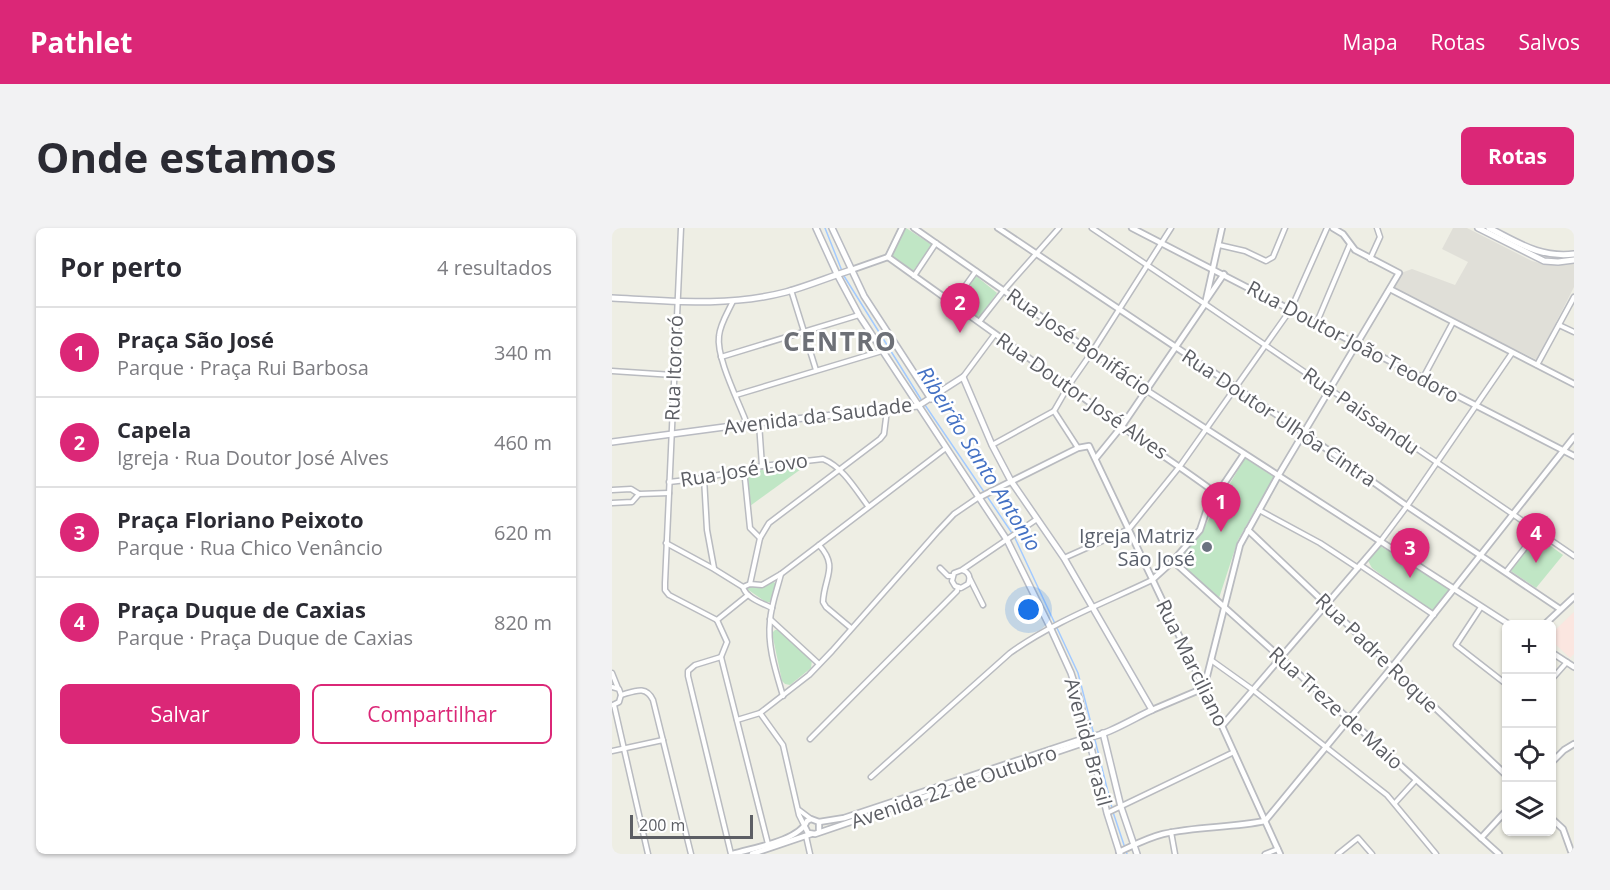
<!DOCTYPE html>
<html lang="pt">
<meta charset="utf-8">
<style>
:root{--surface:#fff;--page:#f2f2f3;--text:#2b2b33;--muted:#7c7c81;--line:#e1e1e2;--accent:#db2777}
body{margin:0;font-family:"Open Sans",sans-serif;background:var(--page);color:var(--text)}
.controls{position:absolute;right:18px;bottom:18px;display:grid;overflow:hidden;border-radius:9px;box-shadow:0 2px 4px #0004}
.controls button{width:54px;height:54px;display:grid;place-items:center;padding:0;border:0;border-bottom:2px solid var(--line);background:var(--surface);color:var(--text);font:30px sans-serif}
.scale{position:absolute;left:18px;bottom:15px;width:123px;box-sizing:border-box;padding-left:6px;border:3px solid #5c5e64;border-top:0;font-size:16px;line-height:21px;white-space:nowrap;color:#5c5e64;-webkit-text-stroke:4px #fff;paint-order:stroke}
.you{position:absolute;left:417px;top:382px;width:21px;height:21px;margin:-15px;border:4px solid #fff;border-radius:50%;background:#1a73e8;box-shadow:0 0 0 9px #1a73e833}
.badge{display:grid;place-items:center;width:39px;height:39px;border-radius:50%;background:var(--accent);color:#fff;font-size:20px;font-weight:700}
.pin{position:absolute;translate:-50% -50px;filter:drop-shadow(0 2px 3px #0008)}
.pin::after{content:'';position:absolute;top:32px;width:21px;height:18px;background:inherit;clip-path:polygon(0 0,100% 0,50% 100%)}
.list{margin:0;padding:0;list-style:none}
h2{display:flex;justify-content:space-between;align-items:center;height:78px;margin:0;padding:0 24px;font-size:26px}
h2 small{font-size:20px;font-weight:400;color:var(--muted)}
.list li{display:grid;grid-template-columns:39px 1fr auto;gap:18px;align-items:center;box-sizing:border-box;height:90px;padding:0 24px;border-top:2px solid var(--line)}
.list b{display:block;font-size:22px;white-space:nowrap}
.list p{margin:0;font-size:20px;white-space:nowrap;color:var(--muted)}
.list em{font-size:20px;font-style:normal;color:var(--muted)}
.actions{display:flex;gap:12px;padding:18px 24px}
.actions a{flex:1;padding:14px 0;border:2px solid var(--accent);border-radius:9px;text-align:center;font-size:21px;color:var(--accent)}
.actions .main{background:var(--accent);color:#fff}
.icon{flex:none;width:33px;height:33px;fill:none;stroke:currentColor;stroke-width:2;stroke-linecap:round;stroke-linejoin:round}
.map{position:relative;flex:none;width:962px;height:626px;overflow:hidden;border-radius:9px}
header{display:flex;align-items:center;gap:36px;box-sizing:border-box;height:84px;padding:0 30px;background:var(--accent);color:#fff}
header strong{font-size:28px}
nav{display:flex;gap:33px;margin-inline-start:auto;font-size:21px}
.intro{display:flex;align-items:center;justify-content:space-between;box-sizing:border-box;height:144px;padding:0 36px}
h1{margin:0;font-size:42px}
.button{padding:15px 27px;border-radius:9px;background:var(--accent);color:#fff;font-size:21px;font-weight:700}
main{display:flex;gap:36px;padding:0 36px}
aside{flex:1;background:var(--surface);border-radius:9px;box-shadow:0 2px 4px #0004}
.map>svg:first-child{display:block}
.industrial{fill:#e0dfd8}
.medical{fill:#fbe6e0}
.green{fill:#c0e6c5}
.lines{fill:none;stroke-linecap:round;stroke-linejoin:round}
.stream{stroke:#a3caff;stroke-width:1.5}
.minor-casing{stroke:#b9bbc0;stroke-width:7}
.tertiary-casing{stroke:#b9bbc0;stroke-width:8}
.secondary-casing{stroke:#b9bbc2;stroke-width:8}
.minor{stroke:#fff;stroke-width:4}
.tertiary{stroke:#fff;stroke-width:4.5}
.secondary{stroke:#fff;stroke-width:5}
.worship-dot{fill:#6b7280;stroke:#fff;stroke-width:2}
.labels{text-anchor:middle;stroke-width:5;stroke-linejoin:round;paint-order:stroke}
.street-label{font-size:20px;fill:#5c5e64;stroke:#fff}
.worship-label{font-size:20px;fill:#5b616d;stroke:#fff;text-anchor:end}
.water-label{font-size:21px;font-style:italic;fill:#4471c4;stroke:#fff}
.district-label{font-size:26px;font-weight:bold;letter-spacing:1.5px;fill:#6d7077;stroke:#fff}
</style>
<header>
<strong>Pathlet</strong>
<nav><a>Mapa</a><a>Rotas</a><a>Salvos</a></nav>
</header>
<div class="intro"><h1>Onde estamos</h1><a class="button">Rotas</a></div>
<main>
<aside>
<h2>Por perto<small>4 resultados</small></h2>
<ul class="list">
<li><span class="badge">1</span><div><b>Praça São José</b><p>Parque · Praça Rui Barbosa</p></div><em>340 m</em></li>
<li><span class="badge">2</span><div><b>Capela</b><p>Igreja · Rua Doutor José Alves</p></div><em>460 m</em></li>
<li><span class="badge">3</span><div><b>Praça Floriano Peixoto</b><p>Parque · Rua Chico Venâncio</p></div><em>620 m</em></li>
<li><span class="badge">4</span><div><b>Praça Duque de Caxias</b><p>Parque · Praça Duque de Caxias</p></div><em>820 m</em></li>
</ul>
<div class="actions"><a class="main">Salvar</a><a>Compartilhar</a></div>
</aside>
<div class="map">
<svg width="962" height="626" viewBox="0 0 962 626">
<rect width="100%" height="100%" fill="#eeeee4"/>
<path class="industrial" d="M 841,0 L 855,0 L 920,33 L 935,37 L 962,36 L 962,59 L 925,132 L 781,61 L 789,45 L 800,41 L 843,57 L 856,34 L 830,21 Z"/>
<path class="medical" d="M 962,384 L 962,426 L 958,430 L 940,413 L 940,405 Z"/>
<g class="green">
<path d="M 294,0 L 320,17 L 301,43 L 280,28 Z"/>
<path d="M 364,48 L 385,65 L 367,90 L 346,74 Z"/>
<path d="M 633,230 L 662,249 L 626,312 L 607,370 L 565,332 L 594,296 Z"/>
<path d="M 196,236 L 138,278 L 136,250 L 140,243 Z"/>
<path d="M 925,308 L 951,327 L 924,360 L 899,343 Z"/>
<path d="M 768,318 L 840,361 L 822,386 L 760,340 L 755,331 Z"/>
<path d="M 161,354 L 164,355 L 158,374 L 154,374 L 135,361 L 138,357 L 152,359 Z"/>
<path d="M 163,402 L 167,402 L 200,432 L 199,440 L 178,457 L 173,456 L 170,453 L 160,405 Z"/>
</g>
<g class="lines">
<g class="stream">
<path d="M 213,0 L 230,43"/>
<path d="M 232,48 L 310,173"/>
<path d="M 313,177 L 402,308 L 466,445 L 482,507"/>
<path d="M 483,512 L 500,580"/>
<path d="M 501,584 L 515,626"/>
</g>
<defs>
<g id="minor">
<path d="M 69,0 L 53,355 L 53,362 L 57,367 L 105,392"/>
<path d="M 480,0 L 593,76 L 962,328"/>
<path d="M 607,17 L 633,23 L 654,33 L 661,29 L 673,0"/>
<path d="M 758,31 L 768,9 L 765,0"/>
<path d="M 302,48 L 324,15"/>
<path d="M 179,62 L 204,142"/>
<path d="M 121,73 C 116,84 108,96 107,108 C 104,130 127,174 135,196"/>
<path d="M 341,75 L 364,43"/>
<path d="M 367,94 L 393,61 L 447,0"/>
<path d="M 705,94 L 738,16"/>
<path d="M 947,97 L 962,104"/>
<path d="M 109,129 L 247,87"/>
<path d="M 925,137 L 962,69"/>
<path d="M 0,143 L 61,147"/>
<path d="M 351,149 L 383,106"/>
<path d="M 811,150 L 841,94"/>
<path d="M 124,167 L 270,123"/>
<path d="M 442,183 L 466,220"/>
<path d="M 147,195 L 150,238"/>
<path d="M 380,217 L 442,183 L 457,157 L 480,124 L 559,0"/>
<path d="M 132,241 L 138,300 L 148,310"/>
<path d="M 92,250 L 95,302 L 102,340"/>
<path d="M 57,254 L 92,250 L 150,238 L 211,231 C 231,239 244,262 256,278"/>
<path d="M 0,262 L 19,261 L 27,266 L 57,265"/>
<path d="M 0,275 L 20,274 L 27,266"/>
<path d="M 647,282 L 708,315 L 746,340"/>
<path d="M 768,314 L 795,278 L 900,125"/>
<path d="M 54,315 L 102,341 L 131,359 C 134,370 150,375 160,380"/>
<path d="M 207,317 C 227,339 212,349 211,374 L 214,379 L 239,400"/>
<path d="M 452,330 L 517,301 L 568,238 L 679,81 L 715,0"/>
<path d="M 748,337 L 822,387"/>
<path d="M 328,340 L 336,348 L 340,348"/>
<path d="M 350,342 C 357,344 359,349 356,356 L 349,360 L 343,358 L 340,353 L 342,345 L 350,342 L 425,291"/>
<path d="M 894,344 L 926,303"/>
<path d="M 169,346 C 165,362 159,377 158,393 C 155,418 164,444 171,468"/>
<path d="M 358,351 L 371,377"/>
<path d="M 138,356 L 148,310 L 157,295 L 268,211 L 272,206 L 275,182"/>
<path d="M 131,359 L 138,356 L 150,357 L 169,346 L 334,220"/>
<path d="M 869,379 L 844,417 L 894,456"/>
<path d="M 158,391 L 207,436"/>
<path d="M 105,392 L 115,414 L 109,429 L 156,616"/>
<path d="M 105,392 L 136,367"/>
<path d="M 109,429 L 83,437 L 76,443 L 76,448 L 119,626"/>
<path d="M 599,432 L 641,462 L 775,567 L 824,626"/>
<path d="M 0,445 L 6,460"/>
<path d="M 939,452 L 955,434"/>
<path d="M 0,459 L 7,461 L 9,467 L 7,474 L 1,477"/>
<path d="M 9,467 C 23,463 34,457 41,472 L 79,626"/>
<path d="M 2,477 L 36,626"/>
<path d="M 148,485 L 171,517 L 187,587 L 192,597"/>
<path d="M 125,492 L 148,485 L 197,447 L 220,423 L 326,303 L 342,286 L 367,269"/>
<path d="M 198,511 L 345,363 L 346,359"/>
<path d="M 0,523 L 51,512"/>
<path d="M 259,549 L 398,425 C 441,394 492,375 540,352"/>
<path d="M 783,575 L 804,552"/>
<path d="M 187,582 L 199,591"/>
<path d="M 495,585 L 622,524"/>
<path d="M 559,604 L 563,626"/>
<path d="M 194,608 L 198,626"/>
<path d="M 653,626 L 666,621"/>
<path d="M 726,626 L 746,610 L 760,626"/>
</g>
<g id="tertiary">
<path d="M 302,0 L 534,162 L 898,397"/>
<path d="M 386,0 L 692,205 L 795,278 L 948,381"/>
<path d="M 520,0 L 962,228"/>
<path d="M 276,29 C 354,85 432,140 508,197 C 540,221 573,242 605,266"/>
<path d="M 276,29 L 290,0"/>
<path d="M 239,42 L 276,29"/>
<path d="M 778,61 L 962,156"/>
<path d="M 595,71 L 612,46"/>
<path d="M 484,230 L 510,198 L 593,76 L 610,0"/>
<path d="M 368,269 L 466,220 L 477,218 L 610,498 L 668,626"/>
<path d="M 636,302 L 894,547"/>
<path d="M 561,333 L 887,626"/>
<path d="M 540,352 L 561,333 L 588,302 L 595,281 L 632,226"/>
<path d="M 932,397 L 962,369"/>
<path d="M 939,424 L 962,439"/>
<path d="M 540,482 L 592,460 L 628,317 L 666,248 L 787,45 L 743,22 L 731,6 L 721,0"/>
<path d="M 610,498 L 768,314"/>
<path d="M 939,535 L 952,522 L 962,516"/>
<path d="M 939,590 L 951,601 L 960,626"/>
<path d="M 207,594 L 232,590 L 476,509"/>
<path d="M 193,599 L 196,605 L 203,606 L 477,513"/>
<path d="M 869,610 L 894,583"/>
<path d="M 507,624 C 522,617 535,610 551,606 C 584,598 619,600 653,593 L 780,439 L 962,209"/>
<path d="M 121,626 C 140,620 187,613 195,593 L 199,591 L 207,594 L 207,603"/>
<path d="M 140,626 L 199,606"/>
</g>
<g id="secondary">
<path d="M 204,0 L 225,46 L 247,87 L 395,312 L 438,399 L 459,445 L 467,470 L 495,585 L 508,626"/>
<path d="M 220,0 L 252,68 L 319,171"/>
<path d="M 866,0 L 932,33 L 946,34 L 962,32"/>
<path d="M 877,0 C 907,15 928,30 962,26"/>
<path d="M 0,70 C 58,73 117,79 174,64 C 196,58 217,49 239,42"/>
<path d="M 0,214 L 135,196 L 306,178 L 351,149 L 380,217 L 399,253 L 452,330 L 540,482 C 524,489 492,509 476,509"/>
<path d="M 491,505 L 509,579 L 525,626"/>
</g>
</defs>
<use href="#minor" class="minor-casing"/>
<use href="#tertiary" class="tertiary-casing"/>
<use href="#secondary" class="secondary-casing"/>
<use href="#minor" class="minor"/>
<use href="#tertiary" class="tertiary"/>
<use href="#secondary" class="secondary"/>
</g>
<circle class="worship-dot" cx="595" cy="319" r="6"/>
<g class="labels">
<g class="street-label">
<text transform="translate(467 114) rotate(35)" y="7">Rua José Bonifácio</text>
<text transform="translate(741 114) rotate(28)" y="7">Rua Doutor João Teodoro</text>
<text transform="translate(62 140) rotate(-88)" y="7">Rua Itororó</text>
<text transform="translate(470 168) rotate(35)" y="7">Rua Doutor José Alves</text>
<text transform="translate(749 183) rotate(35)" y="7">Rua Paissandu</text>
<text transform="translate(206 188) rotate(-7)" y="7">Avenida da Saudade</text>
<text transform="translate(667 190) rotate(34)" y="7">Rua Doutor Ulhôa Cintra</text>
<text transform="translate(132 242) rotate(-9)" y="7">Rua José Lovo</text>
<text transform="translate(765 425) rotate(44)" y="7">Rua Padre Roque</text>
<text transform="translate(580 435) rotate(64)" y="7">Rua Marciliano</text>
<text transform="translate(724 480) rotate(42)" y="7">Rua Treze de Maio</text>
<text transform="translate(476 514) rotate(75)" y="7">Avenida Brasil</text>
<text transform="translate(342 559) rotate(-19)" y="7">Avenida 22 de Outubro</text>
</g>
<g class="worship-label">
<text x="583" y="315">Igreja Matriz<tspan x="583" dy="23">São José</tspan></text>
</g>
<g class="water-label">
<text transform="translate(367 231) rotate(58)" y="7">Ribeirão Santo Antonio</text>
</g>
<g class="district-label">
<text x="228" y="123">CENTRO</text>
</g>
</g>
</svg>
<div class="controls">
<button>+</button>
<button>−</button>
<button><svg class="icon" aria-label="locate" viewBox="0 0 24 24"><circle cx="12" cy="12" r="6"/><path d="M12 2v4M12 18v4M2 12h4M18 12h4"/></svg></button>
<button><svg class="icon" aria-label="layers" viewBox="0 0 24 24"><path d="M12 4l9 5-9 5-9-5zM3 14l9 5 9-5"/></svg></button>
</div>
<div class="scale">200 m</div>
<div class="you"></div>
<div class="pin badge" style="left:609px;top:304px">1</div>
<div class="pin badge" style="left:348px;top:105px">2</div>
<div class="pin badge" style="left:798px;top:350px">3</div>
<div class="pin badge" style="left:924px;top:335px">4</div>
</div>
</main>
